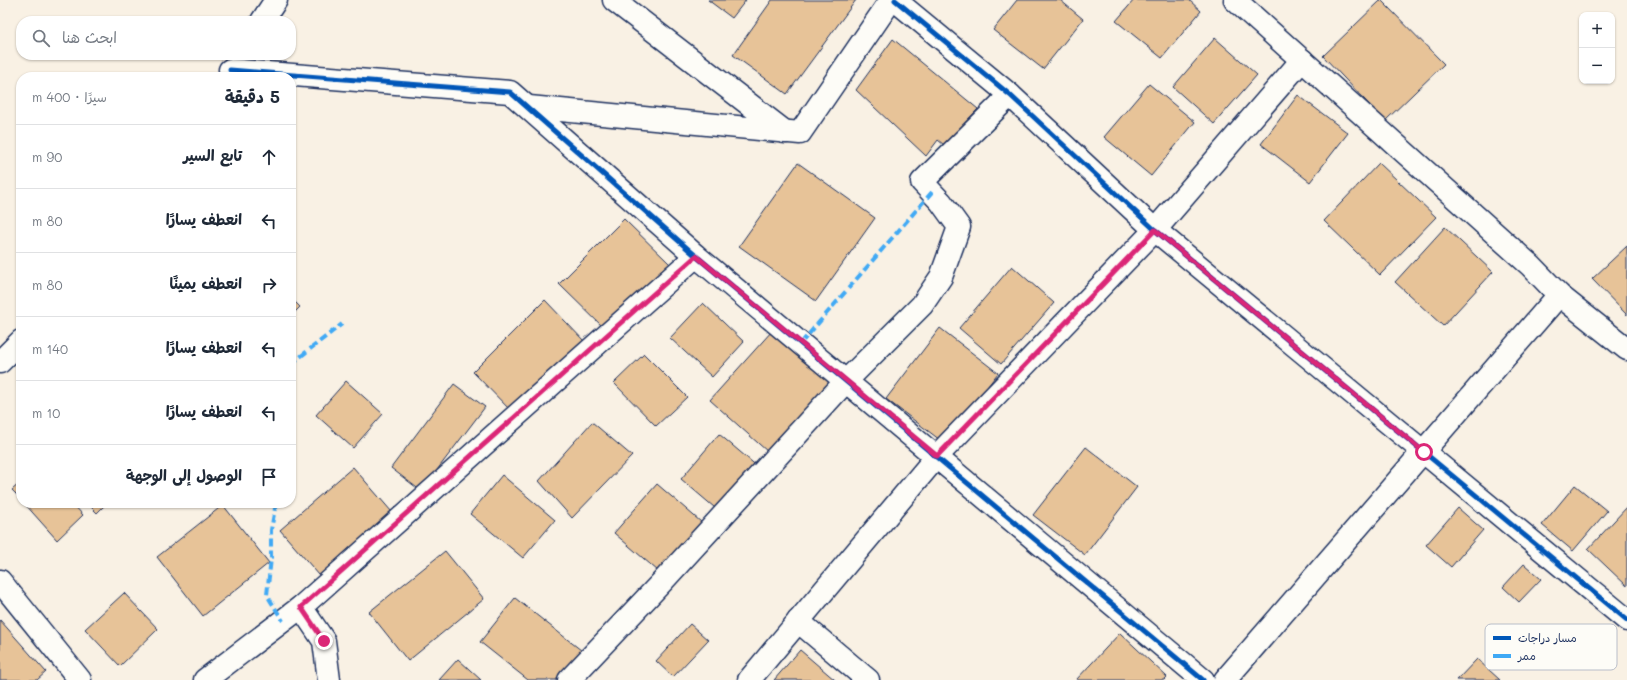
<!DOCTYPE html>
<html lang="ar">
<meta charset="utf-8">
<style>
:root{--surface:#fff;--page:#f6f6f7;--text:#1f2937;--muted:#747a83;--line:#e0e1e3}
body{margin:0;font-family:Mali,"Playpen Sans Arabic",sans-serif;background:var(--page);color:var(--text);direction:rtl}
.controls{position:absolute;right:12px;top:12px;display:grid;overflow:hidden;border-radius:8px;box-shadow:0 1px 3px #0004}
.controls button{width:36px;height:36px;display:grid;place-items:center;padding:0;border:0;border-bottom:1px solid var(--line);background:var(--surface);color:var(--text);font:20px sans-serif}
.stop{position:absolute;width:12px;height:12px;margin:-9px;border:3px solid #db2777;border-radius:50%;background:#fff}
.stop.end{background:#db2777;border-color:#fff;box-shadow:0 1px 4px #0008}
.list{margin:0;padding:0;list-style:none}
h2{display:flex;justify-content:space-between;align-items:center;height:52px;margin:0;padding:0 16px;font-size:17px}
h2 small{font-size:13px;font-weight:400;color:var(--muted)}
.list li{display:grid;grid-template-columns:26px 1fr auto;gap:12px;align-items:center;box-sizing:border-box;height:64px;padding:0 16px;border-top:1px solid var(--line)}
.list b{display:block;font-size:15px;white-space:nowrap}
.list em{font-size:13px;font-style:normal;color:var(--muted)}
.icon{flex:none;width:22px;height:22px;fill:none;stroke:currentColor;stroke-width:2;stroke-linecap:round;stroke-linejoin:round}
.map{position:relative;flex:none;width:1627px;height:680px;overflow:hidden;direction:ltr}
.search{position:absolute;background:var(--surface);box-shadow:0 1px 3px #0004;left:16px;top:16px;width:280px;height:44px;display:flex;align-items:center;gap:10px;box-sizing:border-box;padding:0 14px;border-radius:16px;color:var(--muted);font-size:15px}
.panel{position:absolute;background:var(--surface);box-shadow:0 1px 3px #0004;left:16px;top:72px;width:280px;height:436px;border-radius:16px;direction:rtl}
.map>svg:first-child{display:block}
.building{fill:#e7c398;stroke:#1b2f5e}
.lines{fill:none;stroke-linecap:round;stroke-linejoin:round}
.minor-casing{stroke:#1b2f5e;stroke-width:25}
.minor{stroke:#fdfcf7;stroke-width:22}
.quiet{stroke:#3fa9f5;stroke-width:4;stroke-dasharray:8 4;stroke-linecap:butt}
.cycleway-casing{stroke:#fdfcf7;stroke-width:8}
.cycleway{stroke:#0057b8;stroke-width:5}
.route{stroke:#db2777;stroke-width:5}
.key{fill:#fdfcf7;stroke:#b9bec9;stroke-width:1}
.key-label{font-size:11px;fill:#1b2f5e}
</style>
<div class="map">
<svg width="1627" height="680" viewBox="0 0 1627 680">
<rect width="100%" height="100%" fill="#f9f1e4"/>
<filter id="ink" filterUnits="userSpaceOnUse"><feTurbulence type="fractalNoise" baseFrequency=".025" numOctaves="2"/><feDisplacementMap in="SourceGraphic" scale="8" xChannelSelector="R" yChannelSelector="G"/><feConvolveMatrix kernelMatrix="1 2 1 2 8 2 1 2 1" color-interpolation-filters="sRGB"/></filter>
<g filter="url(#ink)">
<g class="building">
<path d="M 708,0 L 746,0 L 732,18 Z"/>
<path d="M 772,0 L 856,0 L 787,94 L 733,55 Z"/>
<path d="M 1017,0 L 1060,0 L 1083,19 L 1043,69 L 993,30 Z"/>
<path d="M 1134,0 L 1189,0 L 1201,11 L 1162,58 L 1116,21 Z"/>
<path d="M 1381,0 L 1444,64 L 1385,121 L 1323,56 Z"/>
<path d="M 1215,38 L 1257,75 L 1214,124 L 1173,87 Z"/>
<path d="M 893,39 L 978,109 L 944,145 L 938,140 L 926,156 L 856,90 Z"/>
<path d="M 1149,84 L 1195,122 L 1151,176 L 1104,137 Z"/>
<path d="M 1298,95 L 1348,133 L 1310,182 L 1261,144 Z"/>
<path d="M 798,163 L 875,218 L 816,301 L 739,246 Z"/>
<path d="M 1379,163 L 1436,217 L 1380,275 L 1324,221 Z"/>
<path d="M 624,219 L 671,265 L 606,330 L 559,284 Z"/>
<path d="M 1445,227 L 1493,272 L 1443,326 L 1395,282 Z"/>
<path d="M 1627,246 L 1627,315 L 1592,279 Z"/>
<path d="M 1012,266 L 1054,303 L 1001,364 L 959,328 Z"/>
<path d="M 291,298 L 300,307 L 291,316 Z"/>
<path d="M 545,300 L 585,342 L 513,413 L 473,372 Z"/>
<path d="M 703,303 L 744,342 L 712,377 L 670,338 Z"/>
<path d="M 940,328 L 998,373 L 944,443 L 886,399 Z"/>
<path d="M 772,331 L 830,383 L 768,452 L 710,400 Z"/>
<path d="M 644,354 L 687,397 L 656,426 L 614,383 Z"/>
<path d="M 346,381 L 383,414 L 353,448 L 316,415 Z"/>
<path d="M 454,384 L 485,407 L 421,491 L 391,468 Z"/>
<path d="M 592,422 L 632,456 L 572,518 L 539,481 Z"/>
<path d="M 719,434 L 759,468 L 721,513 L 681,479 Z"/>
<path d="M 1086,447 L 1137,487 L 1085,555 L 1033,515 Z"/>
<path d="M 353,467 L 398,519 L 326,583 L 280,530 Z"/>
<path d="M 502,475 L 555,520 L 523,558 L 470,514 Z"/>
<path d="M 21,482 L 21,499 L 12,490 Z"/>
<path d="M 657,484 L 701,522 L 658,571 L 614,533 Z"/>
<path d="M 1575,485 L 1607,511 L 1573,551 L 1542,525 Z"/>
<path d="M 24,503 L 72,503 L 83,515 L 57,540 Z"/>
<path d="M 87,503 L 107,503 L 97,513 Z"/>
<path d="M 223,505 L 269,563 L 203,616 L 157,557 Z"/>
<path d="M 1627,507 L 1627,586 L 1588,549 Z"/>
<path d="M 1458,508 L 1483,530 L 1451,567 L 1426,545 Z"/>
<path d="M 445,551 L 484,599 L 408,661 L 369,612 Z"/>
<path d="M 1524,564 L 1541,579 L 1519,602 L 1503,587 Z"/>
<path d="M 124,593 L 158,629 L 120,666 L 85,629 Z"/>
<path d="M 515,598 L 591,658 L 574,680 L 528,680 L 480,642 Z"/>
<path d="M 0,620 L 46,672 L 37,680 L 0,680 Z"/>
<path d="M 690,624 L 708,640 L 673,677 L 656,661 Z"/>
<path d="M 1120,633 L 1167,677 L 1164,680 L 1076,680 Z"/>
<path d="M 800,650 L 835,680 L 774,680 Z"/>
<path d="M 458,659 L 481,680 L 439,680 Z"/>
<path d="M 1477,659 L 1500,680 L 1457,680 Z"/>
</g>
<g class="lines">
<defs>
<g id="minor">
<path d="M 614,0 L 785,132"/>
<path d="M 895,0 L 1010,95 L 1155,230 L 1627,620"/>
<path d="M 1235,0 L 1531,266 L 1559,295 L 1627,349"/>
<path d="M 262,21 L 276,0"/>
<path d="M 230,70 L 510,92 L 696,256 L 1203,680"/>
<path d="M 529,107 L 800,133 L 891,0"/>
<path d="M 0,362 L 21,341"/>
<path d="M 0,581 L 80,680"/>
<path d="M 301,607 L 324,641 L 329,680"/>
<path d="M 798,621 L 868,680"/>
<path d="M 205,680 L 301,607 L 696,256"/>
<path d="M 569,680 L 662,582 L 846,381 L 922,305 L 941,277 L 959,227 L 941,202 L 922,182 L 1010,95"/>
<path d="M 749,680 L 937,456 L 1155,230 L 1302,60"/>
<path d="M 1225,680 L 1559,295"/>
</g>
</defs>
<use href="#minor" class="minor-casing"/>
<use href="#minor" class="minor"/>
<g class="quiet">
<path d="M 801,343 L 932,192"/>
<path d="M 291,364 L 342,324"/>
<path d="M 276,503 L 271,530 L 271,558 L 267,595 L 283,621"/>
</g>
<defs>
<g id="cycleway">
<path d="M 895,0 L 1010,95 L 1155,230 L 1627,620"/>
<path d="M 230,70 L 510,92 L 696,256 L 1203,680"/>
</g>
</defs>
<use href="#cycleway" class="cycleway-casing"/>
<use href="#cycleway" class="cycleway"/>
</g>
</g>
<g class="lines" filter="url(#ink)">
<path class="route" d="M 324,641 L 301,607 L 696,256 L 937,456 L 1155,230 L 1424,452"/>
</g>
<rect x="1485" y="624" width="132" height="46" rx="6" class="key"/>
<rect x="1493" y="636" width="18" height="4" fill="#0057b8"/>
<rect x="1493" y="654" width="18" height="4" fill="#3fa9f5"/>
<g class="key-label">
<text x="1518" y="642">مسار دراجات</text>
<text x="1518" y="660">ممر</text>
</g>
</svg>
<div class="controls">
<button>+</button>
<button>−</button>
</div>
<div class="stop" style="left:1424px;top:452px"></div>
<div class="stop end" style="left:324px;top:641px"></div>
<div class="search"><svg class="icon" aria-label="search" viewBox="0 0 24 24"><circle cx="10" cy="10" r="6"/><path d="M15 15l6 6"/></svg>ابحث هنا</div>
<section class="panel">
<h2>5 دقيقة<small>سيرًا · 400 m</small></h2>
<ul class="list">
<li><svg class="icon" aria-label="ahead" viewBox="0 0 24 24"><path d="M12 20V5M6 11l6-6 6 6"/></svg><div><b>تابع السير</b></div><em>90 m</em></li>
<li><svg class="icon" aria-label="left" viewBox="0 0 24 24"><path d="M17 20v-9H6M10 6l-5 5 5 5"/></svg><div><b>انعطف يسارًا</b></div><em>80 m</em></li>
<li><svg class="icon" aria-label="right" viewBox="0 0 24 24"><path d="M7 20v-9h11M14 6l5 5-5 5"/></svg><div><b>انعطف يمينًا</b></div><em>80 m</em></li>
<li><svg class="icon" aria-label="left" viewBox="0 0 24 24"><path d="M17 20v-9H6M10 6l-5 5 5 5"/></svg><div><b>انعطف يسارًا</b></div><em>140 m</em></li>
<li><svg class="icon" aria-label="left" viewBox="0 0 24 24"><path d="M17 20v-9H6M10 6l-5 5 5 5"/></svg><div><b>انعطف يسارًا</b></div><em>10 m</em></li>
<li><svg class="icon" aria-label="arrive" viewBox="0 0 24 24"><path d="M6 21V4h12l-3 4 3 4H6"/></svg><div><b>الوصول إلى الوجهة</b></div></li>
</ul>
</section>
</div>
